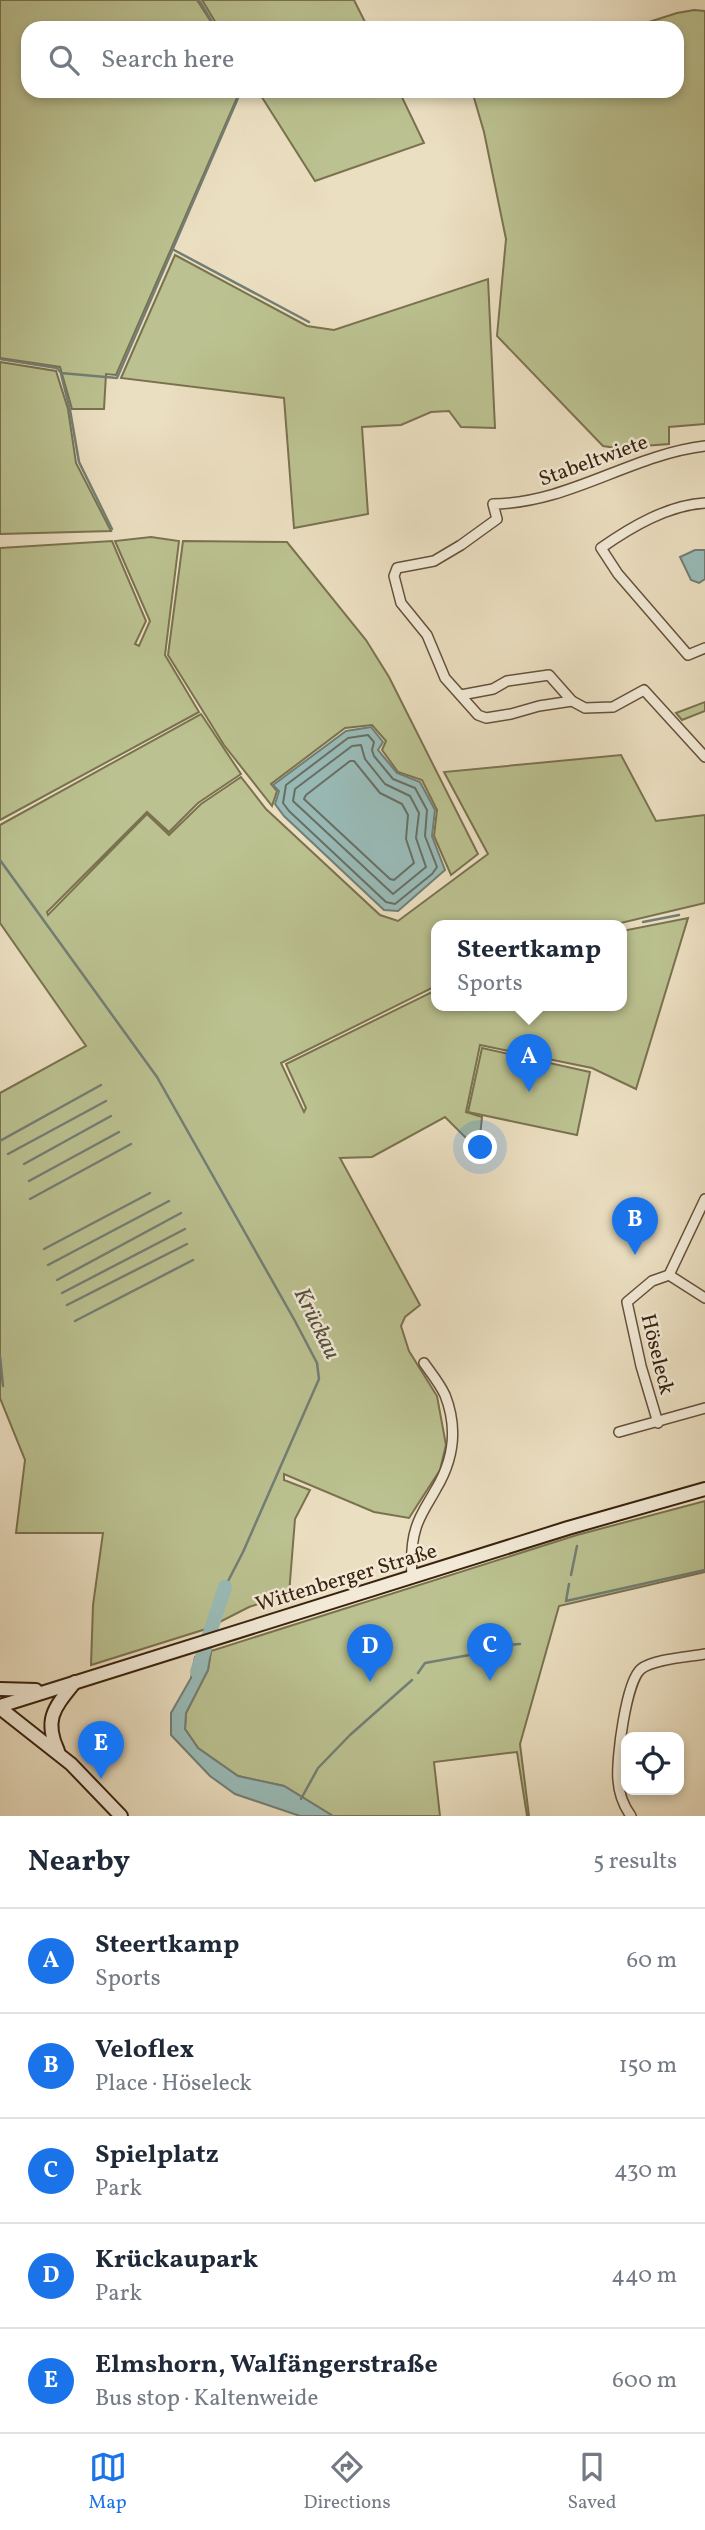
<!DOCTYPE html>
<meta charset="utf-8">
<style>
:root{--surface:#fff;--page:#f2f2f3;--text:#1f2937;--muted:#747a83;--line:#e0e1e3;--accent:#1a73e8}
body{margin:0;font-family:Vollkorn,serif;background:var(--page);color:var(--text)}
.controls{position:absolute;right:21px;bottom:21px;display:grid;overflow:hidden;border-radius:14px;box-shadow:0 4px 10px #0003}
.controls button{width:63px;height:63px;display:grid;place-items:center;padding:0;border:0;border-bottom:2px solid var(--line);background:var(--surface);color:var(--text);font:35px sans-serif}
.you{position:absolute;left:481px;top:1148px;width:24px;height:24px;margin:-18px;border:5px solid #fff;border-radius:50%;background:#1a73e8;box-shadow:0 0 0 10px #1a73e833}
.badge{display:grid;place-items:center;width:46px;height:46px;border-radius:50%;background:var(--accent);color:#fff;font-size:23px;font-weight:700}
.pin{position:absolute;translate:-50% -58px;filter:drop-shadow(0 2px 4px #0008)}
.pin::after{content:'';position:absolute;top:37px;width:24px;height:21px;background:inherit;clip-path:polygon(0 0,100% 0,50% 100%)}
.popup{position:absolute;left:431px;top:920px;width:196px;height:91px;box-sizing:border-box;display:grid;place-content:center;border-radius:14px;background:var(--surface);filter:drop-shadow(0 2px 5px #0005);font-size:23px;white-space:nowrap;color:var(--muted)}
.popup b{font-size:26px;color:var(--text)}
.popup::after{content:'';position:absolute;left:50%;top:100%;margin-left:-14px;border:14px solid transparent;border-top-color:var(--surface)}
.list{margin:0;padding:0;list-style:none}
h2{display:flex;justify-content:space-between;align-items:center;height:91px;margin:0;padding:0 28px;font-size:30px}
h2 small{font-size:23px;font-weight:400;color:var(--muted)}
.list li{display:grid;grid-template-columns:46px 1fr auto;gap:21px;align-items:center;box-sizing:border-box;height:105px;padding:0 28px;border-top:2px solid var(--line)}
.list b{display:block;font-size:26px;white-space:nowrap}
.list p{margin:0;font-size:23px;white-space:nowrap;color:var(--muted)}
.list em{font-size:23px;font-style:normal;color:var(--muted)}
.icon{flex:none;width:38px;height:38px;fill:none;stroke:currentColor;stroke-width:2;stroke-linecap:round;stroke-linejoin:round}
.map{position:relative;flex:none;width:705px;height:1816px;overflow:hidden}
.search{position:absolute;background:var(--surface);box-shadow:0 4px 10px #0003;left:21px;right:21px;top:21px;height:77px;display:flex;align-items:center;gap:18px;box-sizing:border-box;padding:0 24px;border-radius:21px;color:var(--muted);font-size:26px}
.sheet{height:616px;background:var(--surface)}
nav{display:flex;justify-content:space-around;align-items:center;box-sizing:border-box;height:98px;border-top:2px solid var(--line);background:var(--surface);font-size:19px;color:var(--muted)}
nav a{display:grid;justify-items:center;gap:4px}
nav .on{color:var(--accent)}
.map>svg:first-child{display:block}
.green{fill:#bbc190;stroke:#7a724f;stroke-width:2}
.water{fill:#99bcb9;stroke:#737e75;stroke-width:2}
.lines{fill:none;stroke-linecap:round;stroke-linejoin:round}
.shore{stroke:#696f64;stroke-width:2}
.stream{stroke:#737e75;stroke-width:2.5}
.river{stroke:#99bcb9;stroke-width:14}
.minor-casing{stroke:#66513b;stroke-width:12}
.secondary-casing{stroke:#39220e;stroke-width:16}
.minor{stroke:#f2ead7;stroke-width:9}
.secondary{stroke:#f2ead7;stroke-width:12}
.labels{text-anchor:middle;stroke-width:5;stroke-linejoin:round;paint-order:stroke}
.street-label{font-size:21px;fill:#39220e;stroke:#f2ead7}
.water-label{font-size:23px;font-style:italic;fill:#565041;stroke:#f2ead7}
</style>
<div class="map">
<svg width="705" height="1816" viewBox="0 0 705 1816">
<rect width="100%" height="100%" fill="#ebdfc1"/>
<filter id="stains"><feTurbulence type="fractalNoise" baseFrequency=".00286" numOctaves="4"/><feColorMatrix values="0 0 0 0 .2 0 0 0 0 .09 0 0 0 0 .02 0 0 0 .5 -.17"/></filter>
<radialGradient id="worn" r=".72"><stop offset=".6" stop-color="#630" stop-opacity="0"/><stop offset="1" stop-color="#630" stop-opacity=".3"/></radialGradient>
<g class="green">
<path d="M 0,0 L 197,0 L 215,28 L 28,28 L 28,91 L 240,91 L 116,375 L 106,374 L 104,409 L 72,409 L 60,367 L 0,358 Z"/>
<path d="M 202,0 L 354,0 L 368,28 L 219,28 Z"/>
<path d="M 694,10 L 705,11 L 705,424 L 669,427 L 669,444 L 616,448 L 603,446 L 497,336 L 506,239 L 484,132 L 472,91 L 677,91 L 677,28 L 630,28 L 677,13 Z"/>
<path d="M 258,91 L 399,91 L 424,143 L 315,181 Z"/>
<path d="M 175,255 L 307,326 L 334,330 L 488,279 L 495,428 L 461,427 L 449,411 L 431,412 L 401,425 L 362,427 L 368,514 L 294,528 L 284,398 L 121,378 Z"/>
<path d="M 0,362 L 56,371 L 68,409 L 76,463 L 111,531 L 0,534 Z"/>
<path d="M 151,537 L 179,541 L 165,655 L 199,712 L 0,820 L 0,548 L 112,541 L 146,621 L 135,644 L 139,646 L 150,621 L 115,541 Z"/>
<path d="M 183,541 L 287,542 L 366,640 L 389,677 L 478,854 L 451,875 L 434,836 L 437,810 L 422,780 L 398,772 L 382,750 L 386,741 L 372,725 L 345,728 L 271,784 L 277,791 L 272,806 L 224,745 L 168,655 Z"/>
<path d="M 705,702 L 705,711 L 682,720 L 676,713 Z"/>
<path d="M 201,714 L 241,774 L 198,803 L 169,832 L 147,812 L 47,912 L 48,915 L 147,814 L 169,835 L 201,804 L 241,777 L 266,809 L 380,915 L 398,921 L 488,854 L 444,772 L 621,755 L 656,821 L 705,815 L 705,903 L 608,926 L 436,926 L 436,986 L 281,1063 L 304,1112 L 306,1108 L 286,1064 L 436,990 L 436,1006 L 622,1006 L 622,931 L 688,918 L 636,1089 L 592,1068 L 480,1045 L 466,1112 L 482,1117 L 479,1146 L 470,1142 L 445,1117 L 372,1157 L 340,1158 L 420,1305 L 405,1317 L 401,1326 L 409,1351 L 437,1396 L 446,1445 L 440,1470 L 409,1518 L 374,1512 L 284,1474 L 284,1480 L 310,1490 L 295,1519 L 289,1594 L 249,1607 L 206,1629 L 91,1665 L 93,1605 L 103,1533 L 16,1533 L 25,1460 L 0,1398 L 0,1093 L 86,1046 L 0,923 L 0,825 Z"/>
<path d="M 482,1048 L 590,1072 L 577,1135 L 468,1112 Z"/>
<path d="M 705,1501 L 705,1572 L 559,1606 L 520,1744 L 529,1816 L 527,1816 L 517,1752 L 434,1762 L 440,1816 L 333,1816 L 284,1786 L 238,1776 L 198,1748 L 185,1729 L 186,1713 L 208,1670 L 211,1651 L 577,1535 Z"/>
</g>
<g class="water">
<path d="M 695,550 L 705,550 L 705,579 L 699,583 L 691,580 L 680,557 Z"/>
<path d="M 371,727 L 383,742 L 378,750 L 397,773 L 420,782 L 435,810 L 432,836 L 445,870 L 398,911 L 384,910 L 284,816 L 275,804 L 279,791 L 273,785 L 346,731 Z"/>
<path d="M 211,1651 L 208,1670 L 186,1713 L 185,1729 L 198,1748 L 238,1776 L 284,1786 L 333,1816 L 300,1816 L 235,1794 L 210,1776 L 171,1735 L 171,1713 L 191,1678 L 195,1657 Z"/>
</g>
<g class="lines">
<g class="shore">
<path d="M 368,735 L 374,742 L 372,750 L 374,756 L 393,779 L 415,788 L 427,810 L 425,836 L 437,867 L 432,874 L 395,904 L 386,902 L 289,811 L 283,803 L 286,785 L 348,738 Z"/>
<path d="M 361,745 L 365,759 L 385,784 L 410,796 L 419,813 L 416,838 L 426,867 L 393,894 L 293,801 L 295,789 L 352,746 Z"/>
<path d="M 350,761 L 354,761 L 380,793 L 402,804 L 408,815 L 406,839 L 414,863 L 394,880 L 390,879 L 304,799 L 306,795 Z"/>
</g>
<g class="stream">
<path d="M 199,0 L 216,28"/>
<path d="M 174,250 L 309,322"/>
<path d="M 0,359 L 57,368 L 61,373 L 117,378 L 241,91"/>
<path d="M 61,374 L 70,410 L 79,462 L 112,529"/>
<path d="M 0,860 L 157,1077 L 295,1321 L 317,1363 L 319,1379 L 243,1552 L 225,1587"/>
<path d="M 643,922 L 679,915"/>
<path d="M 0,1141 L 101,1085"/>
<path d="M 8,1154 L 106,1101"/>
<path d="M 24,1164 L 111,1116"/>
<path d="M 29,1181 L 119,1132"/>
<path d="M 30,1199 L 131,1144"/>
<path d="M 44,1249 L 150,1193"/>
<path d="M 48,1265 L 169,1201"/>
<path d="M 57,1280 L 181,1213"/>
<path d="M 62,1293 L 185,1229"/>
<path d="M 67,1305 L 187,1244"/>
<path d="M 75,1321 L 193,1260"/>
<path d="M 0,1356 L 3,1386"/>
<path d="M 571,1575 L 577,1546"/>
<path d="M 569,1584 L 566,1601 L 705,1570"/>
<path d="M 418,1673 L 425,1663 L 475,1654 L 494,1646 L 520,1644"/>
<path d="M 301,1799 L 318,1768 L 350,1735 L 412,1680"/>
</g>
<path class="river" d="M 197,1672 L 225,1587"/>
<defs>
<g id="minor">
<path d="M 705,446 C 630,455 570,503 493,504 L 497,519 L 461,545 L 434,561 L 397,568 L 394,576 L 401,603 L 427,635 L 445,678 L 478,715 L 486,718 L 511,714 L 539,706 L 572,701 L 585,708 L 613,707 L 644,690 L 705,757"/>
<path d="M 705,503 C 668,505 631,527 601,548 L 618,574 L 688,655 L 705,648"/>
<path d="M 461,695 L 493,689 L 507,681 L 549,675 L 572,701"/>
<path d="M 669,1275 L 705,1199"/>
<path d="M 669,1275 L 705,1298"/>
<path d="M 658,1423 L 641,1366 L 627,1302 L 652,1281 L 669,1275"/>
<path d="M 619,1432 L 705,1408"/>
<path d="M 412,1577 C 411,1561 411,1543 416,1528 C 420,1514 429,1502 436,1489 C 454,1459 458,1428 445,1395 C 440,1384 431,1373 424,1363"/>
<path d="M 631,1816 C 623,1805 619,1794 618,1780 C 616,1760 626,1681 641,1669 C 653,1659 689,1657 705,1654"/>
</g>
<g id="secondary">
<path d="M 0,1689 L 36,1690"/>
<path d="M 0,1706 L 568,1528 L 705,1489"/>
<path d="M 0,1708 L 71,1764 L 121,1816"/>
<path d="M 58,1751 C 43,1719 55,1707 75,1682"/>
</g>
</defs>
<use href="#minor" class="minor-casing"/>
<use href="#secondary" class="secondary-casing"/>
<use href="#minor" class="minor"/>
<use href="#secondary" class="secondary"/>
</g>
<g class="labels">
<g class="street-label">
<text transform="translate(593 460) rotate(-20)" y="7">Stabeltwiete</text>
<text transform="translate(658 1354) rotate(76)" y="7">Höseleck</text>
<text transform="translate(346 1577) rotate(-17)" y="7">Wittenberger Straße</text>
</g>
<g class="water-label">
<text transform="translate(318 1323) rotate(64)" y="8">Krückau</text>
</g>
</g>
<rect width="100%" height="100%" filter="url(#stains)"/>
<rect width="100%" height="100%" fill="url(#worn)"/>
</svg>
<div class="controls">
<button><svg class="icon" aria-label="locate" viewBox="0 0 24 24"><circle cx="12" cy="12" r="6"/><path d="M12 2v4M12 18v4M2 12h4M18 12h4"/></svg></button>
</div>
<div class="you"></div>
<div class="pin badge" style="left:529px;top:1092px">A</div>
<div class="popup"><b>Steertkamp</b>Sports</div>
<div class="pin badge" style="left:635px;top:1255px">B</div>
<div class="pin badge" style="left:490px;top:1681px">C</div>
<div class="pin badge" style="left:370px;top:1682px">D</div>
<div class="pin badge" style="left:101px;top:1779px">E</div>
<div class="search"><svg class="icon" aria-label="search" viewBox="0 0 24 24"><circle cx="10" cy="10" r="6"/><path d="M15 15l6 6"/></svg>Search here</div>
</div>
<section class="sheet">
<h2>Nearby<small>5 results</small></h2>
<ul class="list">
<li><span class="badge">A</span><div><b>Steertkamp</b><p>Sports</p></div><em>60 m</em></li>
<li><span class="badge">B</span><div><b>Veloflex</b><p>Place · Höseleck</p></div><em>150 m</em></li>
<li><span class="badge">C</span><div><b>Spielplatz</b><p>Park</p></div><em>430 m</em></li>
<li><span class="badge">D</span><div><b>Krückaupark</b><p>Park</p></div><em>440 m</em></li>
<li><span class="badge">E</span><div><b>Elmshorn, Walfängerstraße</b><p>Bus stop · Kaltenweide</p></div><em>600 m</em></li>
</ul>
</section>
<nav>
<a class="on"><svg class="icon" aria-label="map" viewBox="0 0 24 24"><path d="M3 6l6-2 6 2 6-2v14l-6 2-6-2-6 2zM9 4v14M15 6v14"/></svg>Map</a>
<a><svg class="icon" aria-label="directions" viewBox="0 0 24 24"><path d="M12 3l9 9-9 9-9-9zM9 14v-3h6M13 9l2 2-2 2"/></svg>Directions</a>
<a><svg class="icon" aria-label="saved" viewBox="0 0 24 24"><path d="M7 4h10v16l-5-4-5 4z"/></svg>Saved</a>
</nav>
